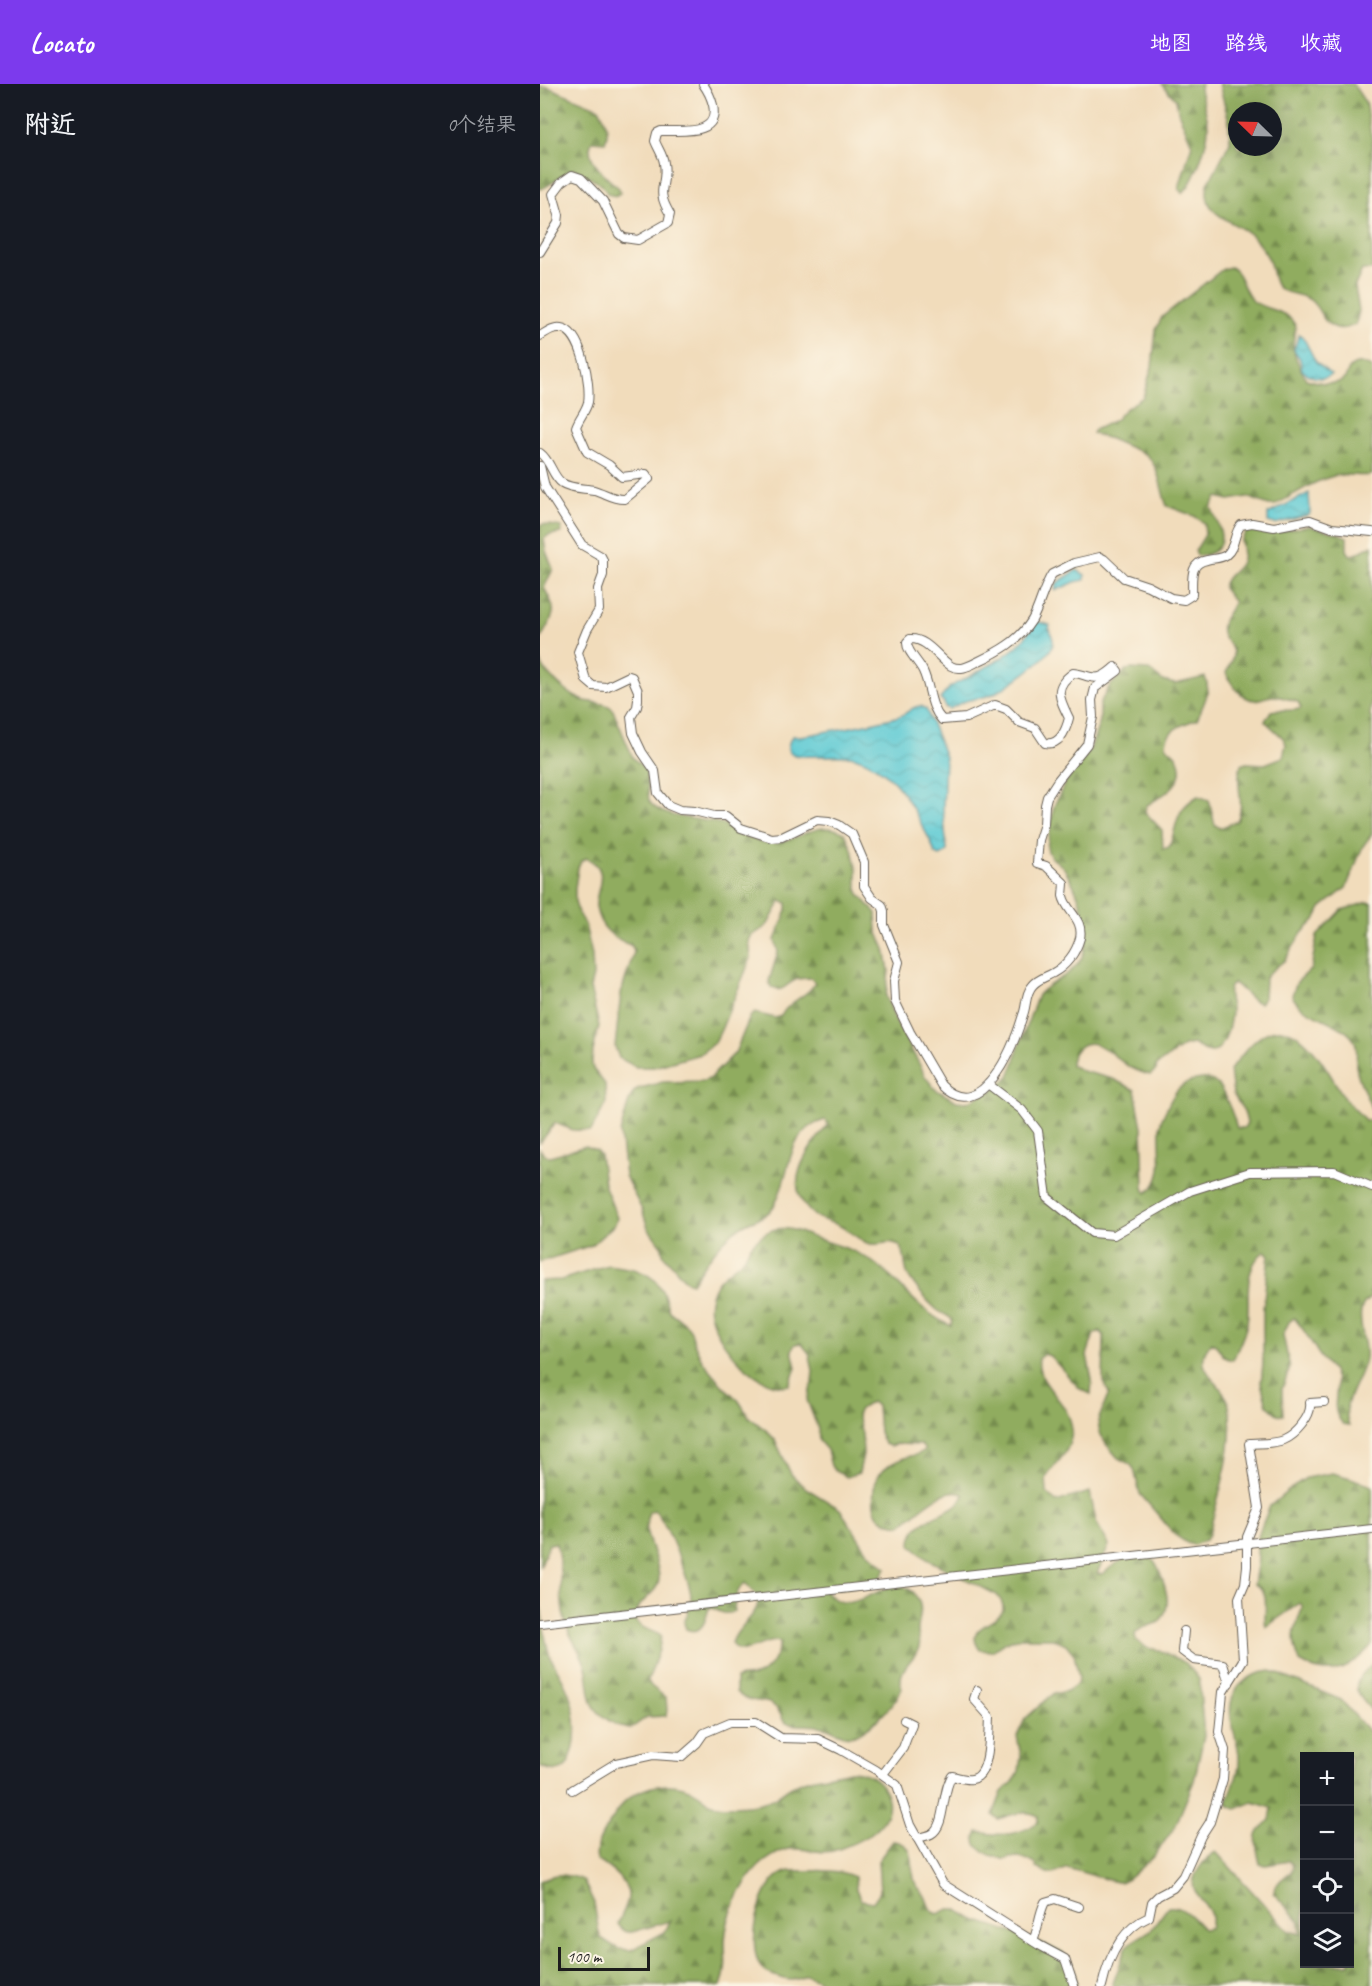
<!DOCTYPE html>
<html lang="zh">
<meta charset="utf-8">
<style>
:root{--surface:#171b24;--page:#242831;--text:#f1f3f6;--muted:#9ea1a6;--line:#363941;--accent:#7c3aed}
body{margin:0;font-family:Caveat,"LXGW WenKai TC",sans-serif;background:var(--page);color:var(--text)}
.controls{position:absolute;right:18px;bottom:18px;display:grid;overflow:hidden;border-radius:0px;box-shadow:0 6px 24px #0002}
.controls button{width:54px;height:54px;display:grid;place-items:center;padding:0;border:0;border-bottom:2px solid var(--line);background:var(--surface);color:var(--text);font:30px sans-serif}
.compass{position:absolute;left:688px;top:18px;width:54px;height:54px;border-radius:50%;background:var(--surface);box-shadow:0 6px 24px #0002;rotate:293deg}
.scale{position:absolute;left:18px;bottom:15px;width:92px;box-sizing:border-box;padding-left:6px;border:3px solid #1c1c1c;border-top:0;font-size:16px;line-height:21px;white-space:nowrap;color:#1c1c1c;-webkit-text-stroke:4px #fcf5e5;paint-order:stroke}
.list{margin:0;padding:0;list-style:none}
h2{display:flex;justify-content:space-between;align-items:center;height:78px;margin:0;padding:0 24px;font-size:26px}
h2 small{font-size:20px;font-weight:400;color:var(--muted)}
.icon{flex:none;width:33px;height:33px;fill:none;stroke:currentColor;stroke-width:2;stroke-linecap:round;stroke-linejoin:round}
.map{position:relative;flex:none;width:832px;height:1902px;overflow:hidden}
header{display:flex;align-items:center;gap:36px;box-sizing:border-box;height:84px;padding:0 30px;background:var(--accent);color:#fff}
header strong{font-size:28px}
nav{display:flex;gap:33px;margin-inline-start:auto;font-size:21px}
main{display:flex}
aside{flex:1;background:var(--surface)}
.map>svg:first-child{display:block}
.forest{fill:url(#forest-firs);stroke:#56643d;stroke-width:1.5;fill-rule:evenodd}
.water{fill:url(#water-waves);stroke:#3c7378;stroke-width:1.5}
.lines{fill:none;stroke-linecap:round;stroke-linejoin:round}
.minor-casing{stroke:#675f54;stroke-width:10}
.minor{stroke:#fff;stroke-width:8}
</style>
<header>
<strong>Locato</strong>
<nav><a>地图</a><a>路线</a><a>收藏</a></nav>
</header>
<main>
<aside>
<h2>附近<small>0个结果</small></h2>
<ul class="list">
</ul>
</aside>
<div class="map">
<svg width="832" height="1902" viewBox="0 0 832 1902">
<defs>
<pattern id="forest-firs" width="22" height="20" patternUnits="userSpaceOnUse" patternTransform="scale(1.5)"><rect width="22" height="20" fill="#90ac5e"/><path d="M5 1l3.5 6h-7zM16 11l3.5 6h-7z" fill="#758b4d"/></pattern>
<pattern id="water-waves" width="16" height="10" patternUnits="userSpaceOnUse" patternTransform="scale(1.5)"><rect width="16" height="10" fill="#5dcad4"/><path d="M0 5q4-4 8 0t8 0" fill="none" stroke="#50adb5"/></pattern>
</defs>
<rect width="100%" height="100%" fill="#fcf5e5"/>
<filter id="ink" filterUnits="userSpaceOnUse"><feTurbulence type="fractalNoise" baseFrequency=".0167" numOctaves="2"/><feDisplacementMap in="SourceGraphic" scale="12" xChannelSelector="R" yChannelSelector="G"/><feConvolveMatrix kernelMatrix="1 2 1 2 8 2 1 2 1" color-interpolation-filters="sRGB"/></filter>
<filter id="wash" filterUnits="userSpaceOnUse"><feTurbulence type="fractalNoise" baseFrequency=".008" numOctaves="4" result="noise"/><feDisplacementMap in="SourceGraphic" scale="24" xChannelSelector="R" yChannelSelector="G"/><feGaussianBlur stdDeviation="1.35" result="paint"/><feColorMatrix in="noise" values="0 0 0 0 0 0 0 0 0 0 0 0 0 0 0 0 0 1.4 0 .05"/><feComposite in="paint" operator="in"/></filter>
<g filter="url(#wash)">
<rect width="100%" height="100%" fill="#f1dcbb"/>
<g class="forest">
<path d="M 622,0 L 661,0 L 660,5 C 662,17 668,31 668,43 C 668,58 654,101 642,109 L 639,104 L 652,60 L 639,30 L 636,16 Z"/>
<path d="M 679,0 L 813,0 L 825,18 L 832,56 L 832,186 L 822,186 L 815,202 L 819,227 L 816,240 C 810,244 801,246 794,243 C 782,239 780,223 770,216 C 761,209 743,211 736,201 C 732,193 732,183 728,174 C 725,168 720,161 715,155 C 699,136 660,135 668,100 L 690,58 L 689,37 ZM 697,27 L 733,27 L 733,63 L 697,63 Z"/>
<path d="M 0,3 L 8,3 L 59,24 C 65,36 70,45 65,58 L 52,57 C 43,74 67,95 79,104 L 80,109 L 75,112 L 68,110 L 61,100 L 34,85 C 21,89 11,103 0,105 Z"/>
<path d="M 690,183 C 703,189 702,208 713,217 C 728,228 747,224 756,243 C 749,264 756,276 766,295 C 776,298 797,303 805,294 C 807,292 807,288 809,285 C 816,277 824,280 832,283 L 832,391 C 820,393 806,389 794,392 C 773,397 754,411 735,421 L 729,421 L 707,413 L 689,416 L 677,413 L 671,423 C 681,445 692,468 658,472 L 655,467 L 665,451 L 664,439 L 654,432 L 627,422 C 620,405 620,382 605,370 L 570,355 L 552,349 L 554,346 L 575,336 L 585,325 L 603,313 L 612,283 L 616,246 L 622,233 L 683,185 Z"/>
<path d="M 4,440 L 22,443 L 21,449 L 9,451 L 4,455 L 6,467 L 13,485 L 4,504 C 20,530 13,531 0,556 L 0,441 Z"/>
<path d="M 768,442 L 797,449 L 807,453 L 807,466 L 810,471 L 816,470 L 832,461 L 832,564 C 823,581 831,582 832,597 C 832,609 832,620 830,632 L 832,636 L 832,750 L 823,762 L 806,804 L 781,824 L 775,836 L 762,849 L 745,876 L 729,889 L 725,894 L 724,914 L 720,919 L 714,917 L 694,899 C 690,902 690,902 689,906 C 687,913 691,919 691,925 C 691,936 685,970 670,968 C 664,967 657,962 652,960 L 644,962 L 617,981 L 616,986 L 610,991 C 603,989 595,986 588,982 C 575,974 551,945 535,968 C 532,972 531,975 531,981 L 542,987 L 573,995 L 595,1006 L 602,1043 L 604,1103 L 606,1109 C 628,1097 618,1063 620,1044 C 620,1037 623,1032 626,1026 C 634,1008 640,997 662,995 C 670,994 676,998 681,1005 C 688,1018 693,1029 697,1044 L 704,1044 L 707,1039 L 704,1027 L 693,1010 L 690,986 C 698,976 706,964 717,955 C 759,921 788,990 806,1016 C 812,1023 819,1029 825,1036 L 831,1036 L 832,1033 L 832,1213 C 809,1223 828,1256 825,1274 C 822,1296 799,1317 809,1341 L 803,1340 C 789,1324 799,1314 796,1296 C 794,1284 783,1278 778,1269 C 770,1256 764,1245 754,1234 L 749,1238 L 743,1251 L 750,1284 L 742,1305 L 743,1331 L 737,1330 L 727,1321 L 721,1299 L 723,1279 L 723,1224 L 729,1171 L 725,1167 C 701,1184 711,1216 707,1239 C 705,1251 698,1264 693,1276 C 680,1275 682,1264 672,1258 C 647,1286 685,1297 689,1322 C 696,1365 678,1409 669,1450 L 666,1456 L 654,1461 L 647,1459 L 635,1451 L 600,1410 L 594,1385 L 590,1380 L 578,1374 L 566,1360 L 560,1349 L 558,1337 L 569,1309 L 563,1298 L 564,1252 L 560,1247 L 554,1250 L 547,1271 L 552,1296 L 551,1310 L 540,1305 L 510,1272 L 504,1270 L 499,1274 C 494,1303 538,1320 531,1354 C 528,1371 514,1380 506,1394 L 507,1409 L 516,1418 L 550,1408 L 556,1438 L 569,1461 L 557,1490 L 563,1490 C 574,1479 599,1463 614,1477 C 618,1481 620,1489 622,1494 C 628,1511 631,1524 619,1538 L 600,1545 L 595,1550 L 596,1556 L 607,1564 L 619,1566 L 646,1579 L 659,1595 L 664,1652 L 654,1697 L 635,1743 L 614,1772 L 588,1795 L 582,1798 L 576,1798 L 527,1784 L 513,1790 L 507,1789 L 496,1784 L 496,1781 C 491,1777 484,1774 478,1773 C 473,1773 467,1776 463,1775 C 450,1772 427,1763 438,1748 C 461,1752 479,1752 498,1738 L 498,1732 C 485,1725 471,1731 458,1735 L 453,1731 L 462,1708 L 473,1698 L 479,1687 L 481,1672 L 477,1652 L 485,1635 L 508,1614 L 514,1610 L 527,1607 L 537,1600 L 539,1594 L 534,1570 L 526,1560 L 513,1554 L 476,1554 L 464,1559 L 452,1567 L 440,1566 C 417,1535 483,1542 457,1511 L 387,1475 L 371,1461 C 370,1430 415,1433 424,1411 C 407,1397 375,1431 361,1441 C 347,1439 336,1437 334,1421 C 331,1393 341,1382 367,1373 C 374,1371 379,1371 385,1366 L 381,1361 L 356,1360 L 350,1362 L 344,1360 L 339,1348 L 337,1322 L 331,1318 L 320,1325 L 317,1331 L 322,1350 L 323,1370 L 319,1389 L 307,1393 L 295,1387 L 291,1382 L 287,1366 L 279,1357 L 278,1345 L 267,1316 L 272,1299 L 273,1286 L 269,1269 L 261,1259 L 255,1260 L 252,1266 L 256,1284 L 249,1301 C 216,1309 163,1246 170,1216 C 175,1192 189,1189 203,1175 C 207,1171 207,1166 210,1163 C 216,1155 226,1147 236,1145 C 252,1143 261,1149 275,1154 C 294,1160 317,1166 334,1179 C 363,1200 375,1225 411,1242 L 412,1236 C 408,1231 402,1230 397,1226 C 386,1216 376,1204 368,1191 C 363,1182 367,1167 358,1161 C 349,1154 338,1164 327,1159 C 318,1155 310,1147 300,1142 C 292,1138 282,1137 275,1132 C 239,1103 266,1068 288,1041 L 285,1036 C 244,1047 252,1091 234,1122 C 226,1135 211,1135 200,1143 C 181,1155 164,1180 152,1199 L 146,1197 L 123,1170 L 122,1163 L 108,1144 L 102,1126 L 85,1092 L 80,1049 L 88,1020 L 93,1009 L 97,1005 L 123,998 L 164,997 L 169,995 L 195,969 L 210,933 L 215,929 L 235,934 L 241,932 C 250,915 268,913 275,899 L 271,894 C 265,894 260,894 255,896 C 245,901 242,910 231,903 L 229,897 L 238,868 L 235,856 L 247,826 L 247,819 L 241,817 L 228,840 L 223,845 L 212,851 L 209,856 L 211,874 L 181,946 L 175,958 L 160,970 L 114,983 L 96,983 L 79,974 L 75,963 L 81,909 L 94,868 L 92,862 C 74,854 59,845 56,823 C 54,807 73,785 46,774 L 41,778 L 38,784 L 35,804 L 35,817 L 38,829 L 45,841 L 52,871 L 53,892 L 50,904 L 59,942 L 53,967 L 52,979 L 53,985 L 65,1000 L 66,1019 L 51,1047 L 33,1046 L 15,1039 L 0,1059 L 0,576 C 4,591 31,613 45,617 C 55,619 64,618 72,624 L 93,674 L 106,686 L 109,717 C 122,737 161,733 183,740 C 201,747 213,761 234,759 C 262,757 276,734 305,749 L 312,765 L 317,786 L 317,804 L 319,810 L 336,829 L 337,847 L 345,865 L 349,886 L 346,912 L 355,936 L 382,985 L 384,991 L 395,1005 L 416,1017 L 427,1018 L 455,1005 L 469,992 L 474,980 L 479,962 L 498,911 C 509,898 524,895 535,883 C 558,860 541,812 526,787 C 520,777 508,776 507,763 L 514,722 L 525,699 L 550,666 L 560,637 L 560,619 L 569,603 L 586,586 L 591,585 L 609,586 L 623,597 L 635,600 L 665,593 C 672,607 663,621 657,635 C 644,640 626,645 626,661 C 629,667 636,669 638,675 C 648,699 623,711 606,722 L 605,728 L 622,746 L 623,765 L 629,763 C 639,739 633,727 658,712 L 669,716 L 675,741 L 680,744 L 697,737 C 706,719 694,700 701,681 L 706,679 L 725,680 L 743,673 L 746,660 L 743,654 L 725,637 L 731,627 C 741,624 752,629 761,624 L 758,618 C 751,616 743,613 735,612 C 728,611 723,615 716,616 C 703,617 690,599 686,589 C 688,584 693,576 693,570 C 693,563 688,559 684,554 C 676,543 689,528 694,518 L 683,504 C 686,484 709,489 701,457 L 707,446 L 713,444 L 737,448 Z"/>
<path d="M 828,818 L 832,819 L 832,1026 C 827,1011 818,998 816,982 C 816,975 818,965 815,958 C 804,936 760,933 752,911 L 757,898 L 771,885 L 777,852 L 802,826 Z"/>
<path d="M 46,1062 L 56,1066 L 60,1071 L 64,1100 L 77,1134 L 75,1140 L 52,1161 L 0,1178 L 0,1065 L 4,1071 L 10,1072 Z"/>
<path d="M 68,1181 L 94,1185 L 106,1190 L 116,1197 L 123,1208 L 129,1227 L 147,1241 L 151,1247 L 154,1259 L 162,1276 L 181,1300 L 199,1317 L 209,1333 L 227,1347 L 235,1356 L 251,1390 L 264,1403 L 300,1425 L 327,1467 L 346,1484 L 340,1495 L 327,1500 L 285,1507 C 316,1544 353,1475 377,1514 C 385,1526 377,1537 378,1549 C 378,1554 381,1558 379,1563 C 376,1573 365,1580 362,1590 C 360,1595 362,1602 360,1608 C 354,1622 329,1646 314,1651 C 304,1654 293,1645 284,1643 C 270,1639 256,1644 244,1638 C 231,1604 215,1627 196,1608 L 196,1595 C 203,1591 208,1594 215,1592 C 231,1587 236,1572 241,1558 C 223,1553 202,1578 192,1559 C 199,1535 237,1526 205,1499 C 196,1506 195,1515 194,1527 C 185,1533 179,1526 169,1523 C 166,1536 162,1552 146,1545 L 144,1539 C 148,1530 151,1522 151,1512 C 150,1498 125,1434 114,1426 L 109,1428 C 99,1451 120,1472 119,1496 C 118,1510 95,1517 95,1535 C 96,1543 114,1547 121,1552 L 119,1566 L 108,1597 L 111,1602 L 126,1614 L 127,1626 L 126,1632 L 107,1633 L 90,1645 C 77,1643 58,1632 53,1620 C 48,1609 49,1595 46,1583 C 41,1567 29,1553 25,1537 C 18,1511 23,1483 16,1459 L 9,1460 L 0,1483 L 0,1197 L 21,1196 Z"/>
<path d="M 792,1389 L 811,1394 L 832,1402 L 832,1561 C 810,1585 791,1597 760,1578 C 750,1554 754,1546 763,1523 L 760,1519 L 726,1543 C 722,1528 733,1508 714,1500 L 718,1475 L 716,1461 L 720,1446 L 730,1422 L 755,1401 L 766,1394 Z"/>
<path d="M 0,1514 C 2,1531 4,1549 8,1565 C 11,1578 19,1587 24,1598 C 36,1621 40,1652 30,1675 C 24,1691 14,1688 0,1682 Z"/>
<path d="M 832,1581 L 832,1627 C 814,1607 809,1600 832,1581 Z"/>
<path d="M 731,1587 L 801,1616 L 832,1651 L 832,1902 L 572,1902 L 586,1864 L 590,1859 L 611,1846 L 628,1823 C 643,1821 653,1834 663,1845 L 670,1844 C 676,1823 659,1820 654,1804 C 650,1792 666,1773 676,1768 L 740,1838 L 749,1847 L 761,1850 L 760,1837 L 734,1810 C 735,1798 744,1794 752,1787 L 753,1781 L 749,1777 L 726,1781 L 720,1780 C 716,1759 711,1750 730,1736 L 732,1724 L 713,1718 L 696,1725 L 690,1723 L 687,1718 C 692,1705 699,1691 699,1677 C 700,1662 693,1649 691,1635 C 687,1607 704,1590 731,1587 ZM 764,1672 L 810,1672 L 810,1880 L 764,1880 Z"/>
<path d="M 310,1687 C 334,1685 359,1712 344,1736 C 336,1750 313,1760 299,1765 C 282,1772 266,1763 249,1765 C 239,1767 225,1776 218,1783 C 201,1801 186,1832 185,1857 C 185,1876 188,1884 181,1902 L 0,1902 L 0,1797 C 15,1788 27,1790 43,1796 L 54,1819 L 59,1849 L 61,1854 L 78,1865 L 91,1866 L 125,1848 L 130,1837 L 92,1848 C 85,1849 82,1846 78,1840 C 81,1832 88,1821 88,1812 C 89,1798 68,1783 57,1776 C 52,1757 75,1732 85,1717 C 105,1700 136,1695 158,1710 C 166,1716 172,1722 182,1722 C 195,1722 212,1722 224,1718 C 236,1716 245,1704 256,1700 C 273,1692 292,1692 310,1687 Z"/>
<path d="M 353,1757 C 376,1759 371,1779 374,1795 C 375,1803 381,1805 385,1812 C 389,1820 388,1827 398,1830 L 409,1825 L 416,1825 L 432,1835 L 500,1858 L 523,1869 L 534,1884 L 537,1902 L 291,1902 L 266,1891 C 255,1898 247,1897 235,1892 C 231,1890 226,1889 223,1886 C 204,1866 219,1796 246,1788 C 253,1786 262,1787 269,1787 C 284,1786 302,1787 315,1793 L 316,1805 L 321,1816 L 333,1818 L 340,1808 L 338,1777 Z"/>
</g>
<g class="water">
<path d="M 759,250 L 763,253 L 776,278 L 791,291 C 782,297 769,293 762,286 L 760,275 L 754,266 Z"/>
<path d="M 769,409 L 770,429 L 769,431 L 735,440 L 728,438 L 728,430 Z"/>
<path d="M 537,486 L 545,491 L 545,496 L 535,498 L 515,507 L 517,499 Z"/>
<path d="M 495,537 L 510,541 L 509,546 C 512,551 515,557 512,563 C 505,577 467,603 453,610 C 444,614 435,614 426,617 C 421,618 415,623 409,625 L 405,623 L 404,618 L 400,615 L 410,603 C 432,590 488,566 492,539 Z"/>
<path d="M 381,622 L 386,625 L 405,673 L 403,725 L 407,766 L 406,769 L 400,772 L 395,770 C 392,757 385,748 379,736 C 365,708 347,683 315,673 C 301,669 258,676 250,669 C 245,665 250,656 252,652 C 271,653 278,648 295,646 C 317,642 338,638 360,632 C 368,629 372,622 381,622 Z"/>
</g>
</g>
<g filter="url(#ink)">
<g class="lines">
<defs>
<g id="minor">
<path d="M 0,168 L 18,139 L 19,131 L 13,110 L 22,98 L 32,91 L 41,94 L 63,117 L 79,150 L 84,154 L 98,156 L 128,139 L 130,130 C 114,104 128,102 124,79 C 123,71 118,65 115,57 L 117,49 L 121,47 C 140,46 180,53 173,21 C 171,13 168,7 163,0"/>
<path d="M 0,252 C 7,248 12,243 21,244 C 42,247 51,301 48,318 C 46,327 39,334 36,343 L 47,368 L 69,381 L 82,393 L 106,390 L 109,395 L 85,415 C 73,416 65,409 54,406 C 44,404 31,405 22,399 C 12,392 11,377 0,369"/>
<path d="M 0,382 L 5,403 L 42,461 L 61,472 L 63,476 L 63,491 L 58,505 L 59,526 L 47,546 L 38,568 L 46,596 L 53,602 L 66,603 L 89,592 L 92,593 L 98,607 L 98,616 L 97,623 L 91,633 L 93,649 L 102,668 L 115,687 L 118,709 L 128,721 L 140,726 L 154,727 L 174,732 L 186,732 L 201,744 L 232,754 L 242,753 L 277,736 L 289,737 L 299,741 L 312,750 L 324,778 L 324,802 L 332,814 L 342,821 L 344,827 L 344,841 L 359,878 L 354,897 L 355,917 L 370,948 L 401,1001 C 442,1043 474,961 483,931 C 487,921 485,909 493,901 C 498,895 506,893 513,889 C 526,882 536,869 540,854 C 544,835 526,827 523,812 C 523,808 524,803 524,799 L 506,782 L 497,779 L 499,756 L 504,740 L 505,721 L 507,713 L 518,696 L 547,660 L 553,633 L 552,616 L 555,604 L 578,587 L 575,583 C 571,586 567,590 562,592 C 553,597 543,589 533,589 C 513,603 519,614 529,634 C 526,646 520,662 505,659 L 495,644 L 479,638 L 466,625 L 455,621 L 426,634 L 402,636 C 389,622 391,604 383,587 C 379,578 366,567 367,558 L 370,555 C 387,554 398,574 411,582 C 420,587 429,582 437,578 C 458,568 479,557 492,536 C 500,522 503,504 512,490 L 534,479 L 560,473 L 564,475 L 584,494 L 608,502 L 631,514 L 644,516 L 652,511 C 653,497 648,479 667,476 C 674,474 680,475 686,471 C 696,463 693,450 701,441 L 712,439 L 734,443 L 770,436 L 792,444 L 832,448"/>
<path d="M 448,1000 L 482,1026 L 498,1047 L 507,1113 L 552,1149 L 574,1151 L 650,1107 L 710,1088 L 794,1087 L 832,1103"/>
<path d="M 0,1539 L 832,1445"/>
<path d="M 644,1547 L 642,1567 L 654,1576 L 683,1580 L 689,1599"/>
<path d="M 343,1690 L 363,1664 L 372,1640 L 364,1636"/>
<path d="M 32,1706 L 76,1679 L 113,1671 L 141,1673 L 157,1659 L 164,1649 L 190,1638 L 216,1638 L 241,1654 L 278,1655 L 301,1666 L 336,1686 L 357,1701 L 370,1741 L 403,1800 L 499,1861 L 525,1875 L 534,1902"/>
<path d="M 377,1754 C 382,1753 387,1752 391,1750 C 406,1742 401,1708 412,1692 C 418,1693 426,1696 432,1695 C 451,1692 449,1648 450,1633 L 434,1615 L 437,1606"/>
<path d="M 493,1857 C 499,1844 498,1832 505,1818 L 515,1815 L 539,1823"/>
<path d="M 562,1902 C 568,1875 581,1845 609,1833 L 612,1818 L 618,1812 L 633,1804 L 643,1792 L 661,1752 L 670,1738 L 683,1695 L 685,1666 L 679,1648 L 683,1608 L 703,1576 L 699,1514 L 705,1500 L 707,1482 L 707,1453 L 719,1424 L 709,1360 C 719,1359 734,1360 743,1356 C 755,1351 772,1332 770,1319 L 784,1318"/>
</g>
</defs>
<use href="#minor" class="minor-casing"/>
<use href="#minor" class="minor"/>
</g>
</g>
</svg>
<div class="controls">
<button>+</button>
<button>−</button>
<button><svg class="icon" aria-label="locate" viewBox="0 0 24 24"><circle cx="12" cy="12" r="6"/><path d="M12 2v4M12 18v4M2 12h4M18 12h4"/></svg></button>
<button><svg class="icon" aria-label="layers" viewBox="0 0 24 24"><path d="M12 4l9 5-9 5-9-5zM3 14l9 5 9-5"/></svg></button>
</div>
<svg class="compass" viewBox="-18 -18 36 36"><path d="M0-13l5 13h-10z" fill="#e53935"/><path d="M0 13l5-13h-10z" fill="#9ea1a6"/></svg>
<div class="scale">100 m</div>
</div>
</main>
